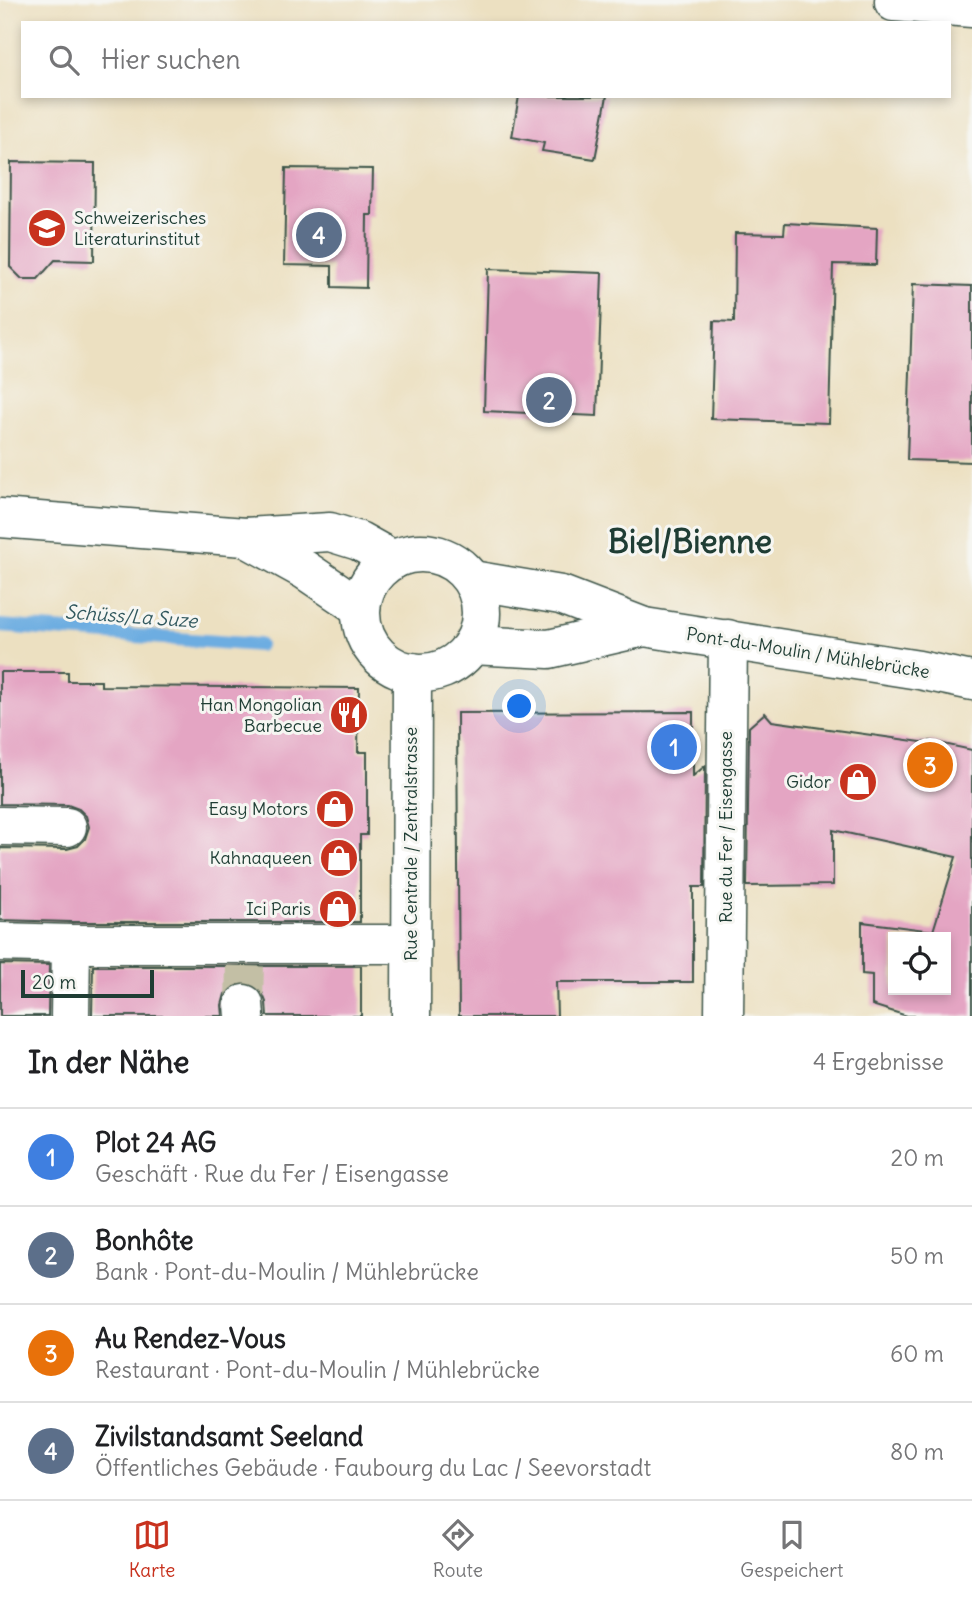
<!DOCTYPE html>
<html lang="de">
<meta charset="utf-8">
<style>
:root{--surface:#fff;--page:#f6f6f6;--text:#202124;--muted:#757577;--line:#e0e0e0;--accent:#c8321e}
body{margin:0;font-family:Delius,sans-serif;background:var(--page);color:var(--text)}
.controls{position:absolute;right:21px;bottom:21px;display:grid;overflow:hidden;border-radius:0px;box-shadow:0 4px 10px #0003}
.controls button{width:63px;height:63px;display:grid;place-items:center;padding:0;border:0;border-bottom:2px solid var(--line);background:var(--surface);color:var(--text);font:35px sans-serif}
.scale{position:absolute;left:21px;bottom:18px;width:133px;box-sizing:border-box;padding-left:7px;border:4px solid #1f3d34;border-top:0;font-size:19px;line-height:24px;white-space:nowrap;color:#1f3d34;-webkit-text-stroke:5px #f6f6f2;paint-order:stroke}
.you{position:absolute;left:520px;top:707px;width:24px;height:24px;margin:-18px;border:5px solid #fff;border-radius:50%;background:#1a73e8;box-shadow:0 0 0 10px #1a73e833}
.badge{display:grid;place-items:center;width:46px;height:46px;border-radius:50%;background:var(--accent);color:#fff;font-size:23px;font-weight:700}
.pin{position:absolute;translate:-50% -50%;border:4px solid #fff;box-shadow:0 2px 7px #0006}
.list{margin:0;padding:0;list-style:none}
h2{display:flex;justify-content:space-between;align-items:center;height:91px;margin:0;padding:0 28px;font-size:30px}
h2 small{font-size:23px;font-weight:400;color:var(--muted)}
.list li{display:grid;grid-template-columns:46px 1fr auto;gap:21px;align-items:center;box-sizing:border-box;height:98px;padding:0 28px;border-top:2px solid var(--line)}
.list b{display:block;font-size:26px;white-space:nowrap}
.list p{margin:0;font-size:23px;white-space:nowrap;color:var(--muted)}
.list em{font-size:23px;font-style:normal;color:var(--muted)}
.icon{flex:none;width:38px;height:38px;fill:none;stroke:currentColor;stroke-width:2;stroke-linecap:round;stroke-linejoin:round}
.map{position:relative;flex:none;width:972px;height:1016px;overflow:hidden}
.search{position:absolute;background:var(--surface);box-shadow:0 4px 10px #0003;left:21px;right:21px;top:21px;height:77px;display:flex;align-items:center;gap:18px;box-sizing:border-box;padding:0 24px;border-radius:0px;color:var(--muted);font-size:26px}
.sheet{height:483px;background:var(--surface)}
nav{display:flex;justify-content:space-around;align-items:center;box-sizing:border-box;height:98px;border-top:2px solid var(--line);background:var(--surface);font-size:19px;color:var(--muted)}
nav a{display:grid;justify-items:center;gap:4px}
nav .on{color:var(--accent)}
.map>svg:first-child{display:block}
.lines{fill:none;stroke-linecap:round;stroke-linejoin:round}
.stream{stroke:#6dade1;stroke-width:14}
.building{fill:#e4a5c3;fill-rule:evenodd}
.minor-tunnel{stroke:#c3bfa5;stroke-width:38;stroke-dasharray:38 19;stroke-linecap:butt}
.minor-casing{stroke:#3e5549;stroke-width:41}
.major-casing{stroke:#3e5549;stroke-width:41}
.minor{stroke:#fff;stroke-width:38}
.major{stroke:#fff;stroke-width:38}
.labels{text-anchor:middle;stroke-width:6;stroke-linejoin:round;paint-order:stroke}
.poi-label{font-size:18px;fill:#1f3d34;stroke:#f6f6f2;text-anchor:end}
.street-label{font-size:18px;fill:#1f3d34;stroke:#f6f6f2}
.water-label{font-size:19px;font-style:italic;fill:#32595f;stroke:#f6f6f2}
.town-label{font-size:32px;font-weight:bold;fill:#1f3d34;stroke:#f6f6f2}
</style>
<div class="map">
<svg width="972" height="1016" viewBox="0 0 972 1016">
<rect width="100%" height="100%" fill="#f6f6f2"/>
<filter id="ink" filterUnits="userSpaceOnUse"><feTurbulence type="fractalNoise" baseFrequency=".0143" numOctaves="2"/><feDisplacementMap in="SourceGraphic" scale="14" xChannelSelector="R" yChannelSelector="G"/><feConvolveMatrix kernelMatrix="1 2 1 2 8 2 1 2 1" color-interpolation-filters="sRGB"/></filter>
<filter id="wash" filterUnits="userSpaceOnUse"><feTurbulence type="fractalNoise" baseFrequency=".00686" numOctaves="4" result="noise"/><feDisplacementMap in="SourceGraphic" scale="28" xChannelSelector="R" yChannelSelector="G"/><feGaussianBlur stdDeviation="1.57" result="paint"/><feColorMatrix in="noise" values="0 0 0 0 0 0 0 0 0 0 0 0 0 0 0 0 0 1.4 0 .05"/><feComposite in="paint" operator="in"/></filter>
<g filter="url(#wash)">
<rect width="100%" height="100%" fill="#ece0c1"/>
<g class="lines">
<path class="stream" d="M 0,626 L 259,645"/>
</g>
<g id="blocks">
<g class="building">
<path d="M 519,96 L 607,96 L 595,159 L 542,151 L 544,143 L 512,137 Z"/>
<path d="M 11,162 L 95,163 L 94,261 L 55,260 L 38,279 L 22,279 L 10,267 Z"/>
<path d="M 286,168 L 373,169 L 372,215 L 367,215 L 366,288 L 332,287 L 332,266 L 284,265 Z"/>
<path d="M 785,223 L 877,228 L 876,265 L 833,264 L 829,423 L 711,419 L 714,321 L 734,322 L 735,233 L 784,234 Z"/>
<path d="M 488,269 L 602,273 L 597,416 L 484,411 Z"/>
<path d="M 913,284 L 972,286 L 972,462 L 907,460 Z"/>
<path d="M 0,672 L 68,672 L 68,681 L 101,681 L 101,686 L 359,688 L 358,752 L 367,752 L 367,835 L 360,835 L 360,922 L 71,922 L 0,920 L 0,848 L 67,849 L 78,846 L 85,839 L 89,827 L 86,816 L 79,809 L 68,805 L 0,804 Z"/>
<path d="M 693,712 L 693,776 L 705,766 L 704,887 L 693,887 L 693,982 L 556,982 L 557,1016 L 459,1016 L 457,713 Z"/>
<path d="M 765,713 L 772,721 L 928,743 L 930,741 L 972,750 L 972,1016 L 907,1016 L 872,1005 L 872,975 L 862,974 L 862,922 L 933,931 L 956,857 L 833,830 L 833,885 L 747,886 L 749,727 ZM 893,937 L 946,937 L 946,990 L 893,990 Z"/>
<path d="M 0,964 L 49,965 L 48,1016 L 0,1016 Z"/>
<path d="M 93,966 L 361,966 L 361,1016 L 267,1016 L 266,1002 L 262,992 L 254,985 L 243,982 L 232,986 L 225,994 L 222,1005 L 223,1016 L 92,1016 Z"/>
</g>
</g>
</g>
<g filter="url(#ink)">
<use href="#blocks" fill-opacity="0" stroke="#3e5549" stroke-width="2"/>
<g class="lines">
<path class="minor-tunnel" d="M 244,1004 L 245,964"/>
<defs>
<g id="minor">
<path d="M 894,0 L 894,2 L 972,8"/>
<path d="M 0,826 L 67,827"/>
<path d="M 0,942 L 71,944 L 411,944"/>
<path d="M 244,1004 L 245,1016"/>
<path d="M 70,1016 L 71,944"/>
<path d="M 411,1016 L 412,672"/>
<path d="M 724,1016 L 728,639"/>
</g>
<g id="major">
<path d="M 0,518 L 245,537 L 330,532 L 359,541 L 393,560"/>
<path d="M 245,537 L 305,570 L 361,608"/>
<circle cx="421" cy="613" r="60"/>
<path d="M 472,580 L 561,595 L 644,627 L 919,670 L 972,681"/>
<path d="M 472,645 L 549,649 L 644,627"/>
</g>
</defs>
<use href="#minor" class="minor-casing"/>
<use href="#major" class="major-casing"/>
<use href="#minor" class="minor"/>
<use href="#major" class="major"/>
</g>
</g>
<defs>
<symbol id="university-disc" viewBox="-11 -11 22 22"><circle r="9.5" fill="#c8321e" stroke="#f6f6f2"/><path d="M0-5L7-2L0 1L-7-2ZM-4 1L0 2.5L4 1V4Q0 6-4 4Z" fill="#fff"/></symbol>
<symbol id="restaurant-disc" viewBox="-11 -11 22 22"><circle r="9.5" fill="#c8321e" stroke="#f6f6f2"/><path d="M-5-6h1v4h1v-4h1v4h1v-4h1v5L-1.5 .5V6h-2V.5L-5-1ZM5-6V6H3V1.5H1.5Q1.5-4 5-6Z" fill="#fff"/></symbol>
<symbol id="shop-disc" viewBox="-11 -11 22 22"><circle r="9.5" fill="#c8321e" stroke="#f6f6f2"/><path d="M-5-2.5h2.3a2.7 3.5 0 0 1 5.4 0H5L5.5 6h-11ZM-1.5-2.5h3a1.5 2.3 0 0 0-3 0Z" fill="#fff"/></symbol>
</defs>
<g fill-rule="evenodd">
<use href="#university-disc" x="25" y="206" width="44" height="44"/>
<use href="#restaurant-disc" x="327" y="693" width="44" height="44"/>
<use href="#shop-disc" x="836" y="760" width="44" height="44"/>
<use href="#shop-disc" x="313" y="787" width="44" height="44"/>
<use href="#shop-disc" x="317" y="836" width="44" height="44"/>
<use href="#shop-disc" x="316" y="887" width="44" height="44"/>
</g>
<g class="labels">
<g class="poi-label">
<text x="74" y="224" text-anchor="start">Schweizerisches<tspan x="74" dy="21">Literaturinstitut</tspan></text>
<text x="322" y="711">Han Mongolian<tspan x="322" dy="21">Barbecue</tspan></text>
<text x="831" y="788">Gidor</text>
<text x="308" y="815">Easy Motors</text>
<text x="312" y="864">Kahnaqueen</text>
<text x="311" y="915">Ici Paris</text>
</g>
<g class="street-label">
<text transform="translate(808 653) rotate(9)" y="6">Pont-du-Moulin / Mühlebrücke</text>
<text transform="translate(726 827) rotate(-90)" y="6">Rue du Fer / Eisengasse</text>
<text transform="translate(411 844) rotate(-90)" y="6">Rue Centrale / Zentralstrasse</text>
</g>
<g class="water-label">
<text transform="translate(131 616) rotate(4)" y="7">Schüss/La Suze</text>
</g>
<g class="town-label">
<text x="690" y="553">Biel/Bienne</text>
</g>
</g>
</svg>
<div class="controls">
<button><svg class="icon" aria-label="locate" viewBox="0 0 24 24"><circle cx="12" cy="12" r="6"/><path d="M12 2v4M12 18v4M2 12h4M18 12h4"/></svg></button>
</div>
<div class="scale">20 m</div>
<div class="you"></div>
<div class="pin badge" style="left:674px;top:747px;background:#3f7fe0">1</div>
<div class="pin badge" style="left:549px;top:400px;background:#5c6f8a">2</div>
<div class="pin badge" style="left:930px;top:765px;background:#e8710a">3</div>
<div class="pin badge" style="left:319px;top:235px;background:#5c6f8a">4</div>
<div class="search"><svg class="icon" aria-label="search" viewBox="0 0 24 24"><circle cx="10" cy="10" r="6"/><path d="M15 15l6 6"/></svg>Hier suchen</div>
</div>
<section class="sheet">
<h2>In der Nähe<small>4 Ergebnisse</small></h2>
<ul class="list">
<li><span class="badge" style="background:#3f7fe0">1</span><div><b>Plot 24 AG</b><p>Geschäft · Rue du Fer / Eisengasse</p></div><em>20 m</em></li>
<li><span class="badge" style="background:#5c6f8a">2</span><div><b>Bonhôte</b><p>Bank · Pont-du-Moulin / Mühlebrücke</p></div><em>50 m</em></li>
<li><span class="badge" style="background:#e8710a">3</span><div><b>Au Rendez-Vous</b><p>Restaurant · Pont-du-Moulin / Mühlebrücke</p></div><em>60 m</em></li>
<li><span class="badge" style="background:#5c6f8a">4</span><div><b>Zivilstandsamt Seeland</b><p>Öffentliches Gebäude · Faubourg du Lac / Seevorstadt</p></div><em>80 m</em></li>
</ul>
</section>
<nav>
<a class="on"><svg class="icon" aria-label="map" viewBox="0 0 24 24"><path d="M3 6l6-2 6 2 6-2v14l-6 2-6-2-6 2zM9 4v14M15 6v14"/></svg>Karte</a>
<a><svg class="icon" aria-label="directions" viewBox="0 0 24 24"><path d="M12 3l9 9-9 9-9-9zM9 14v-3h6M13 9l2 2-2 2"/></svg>Route</a>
<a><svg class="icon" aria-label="saved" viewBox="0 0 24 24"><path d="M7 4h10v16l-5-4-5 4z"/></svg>Gespeichert</a>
</nav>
